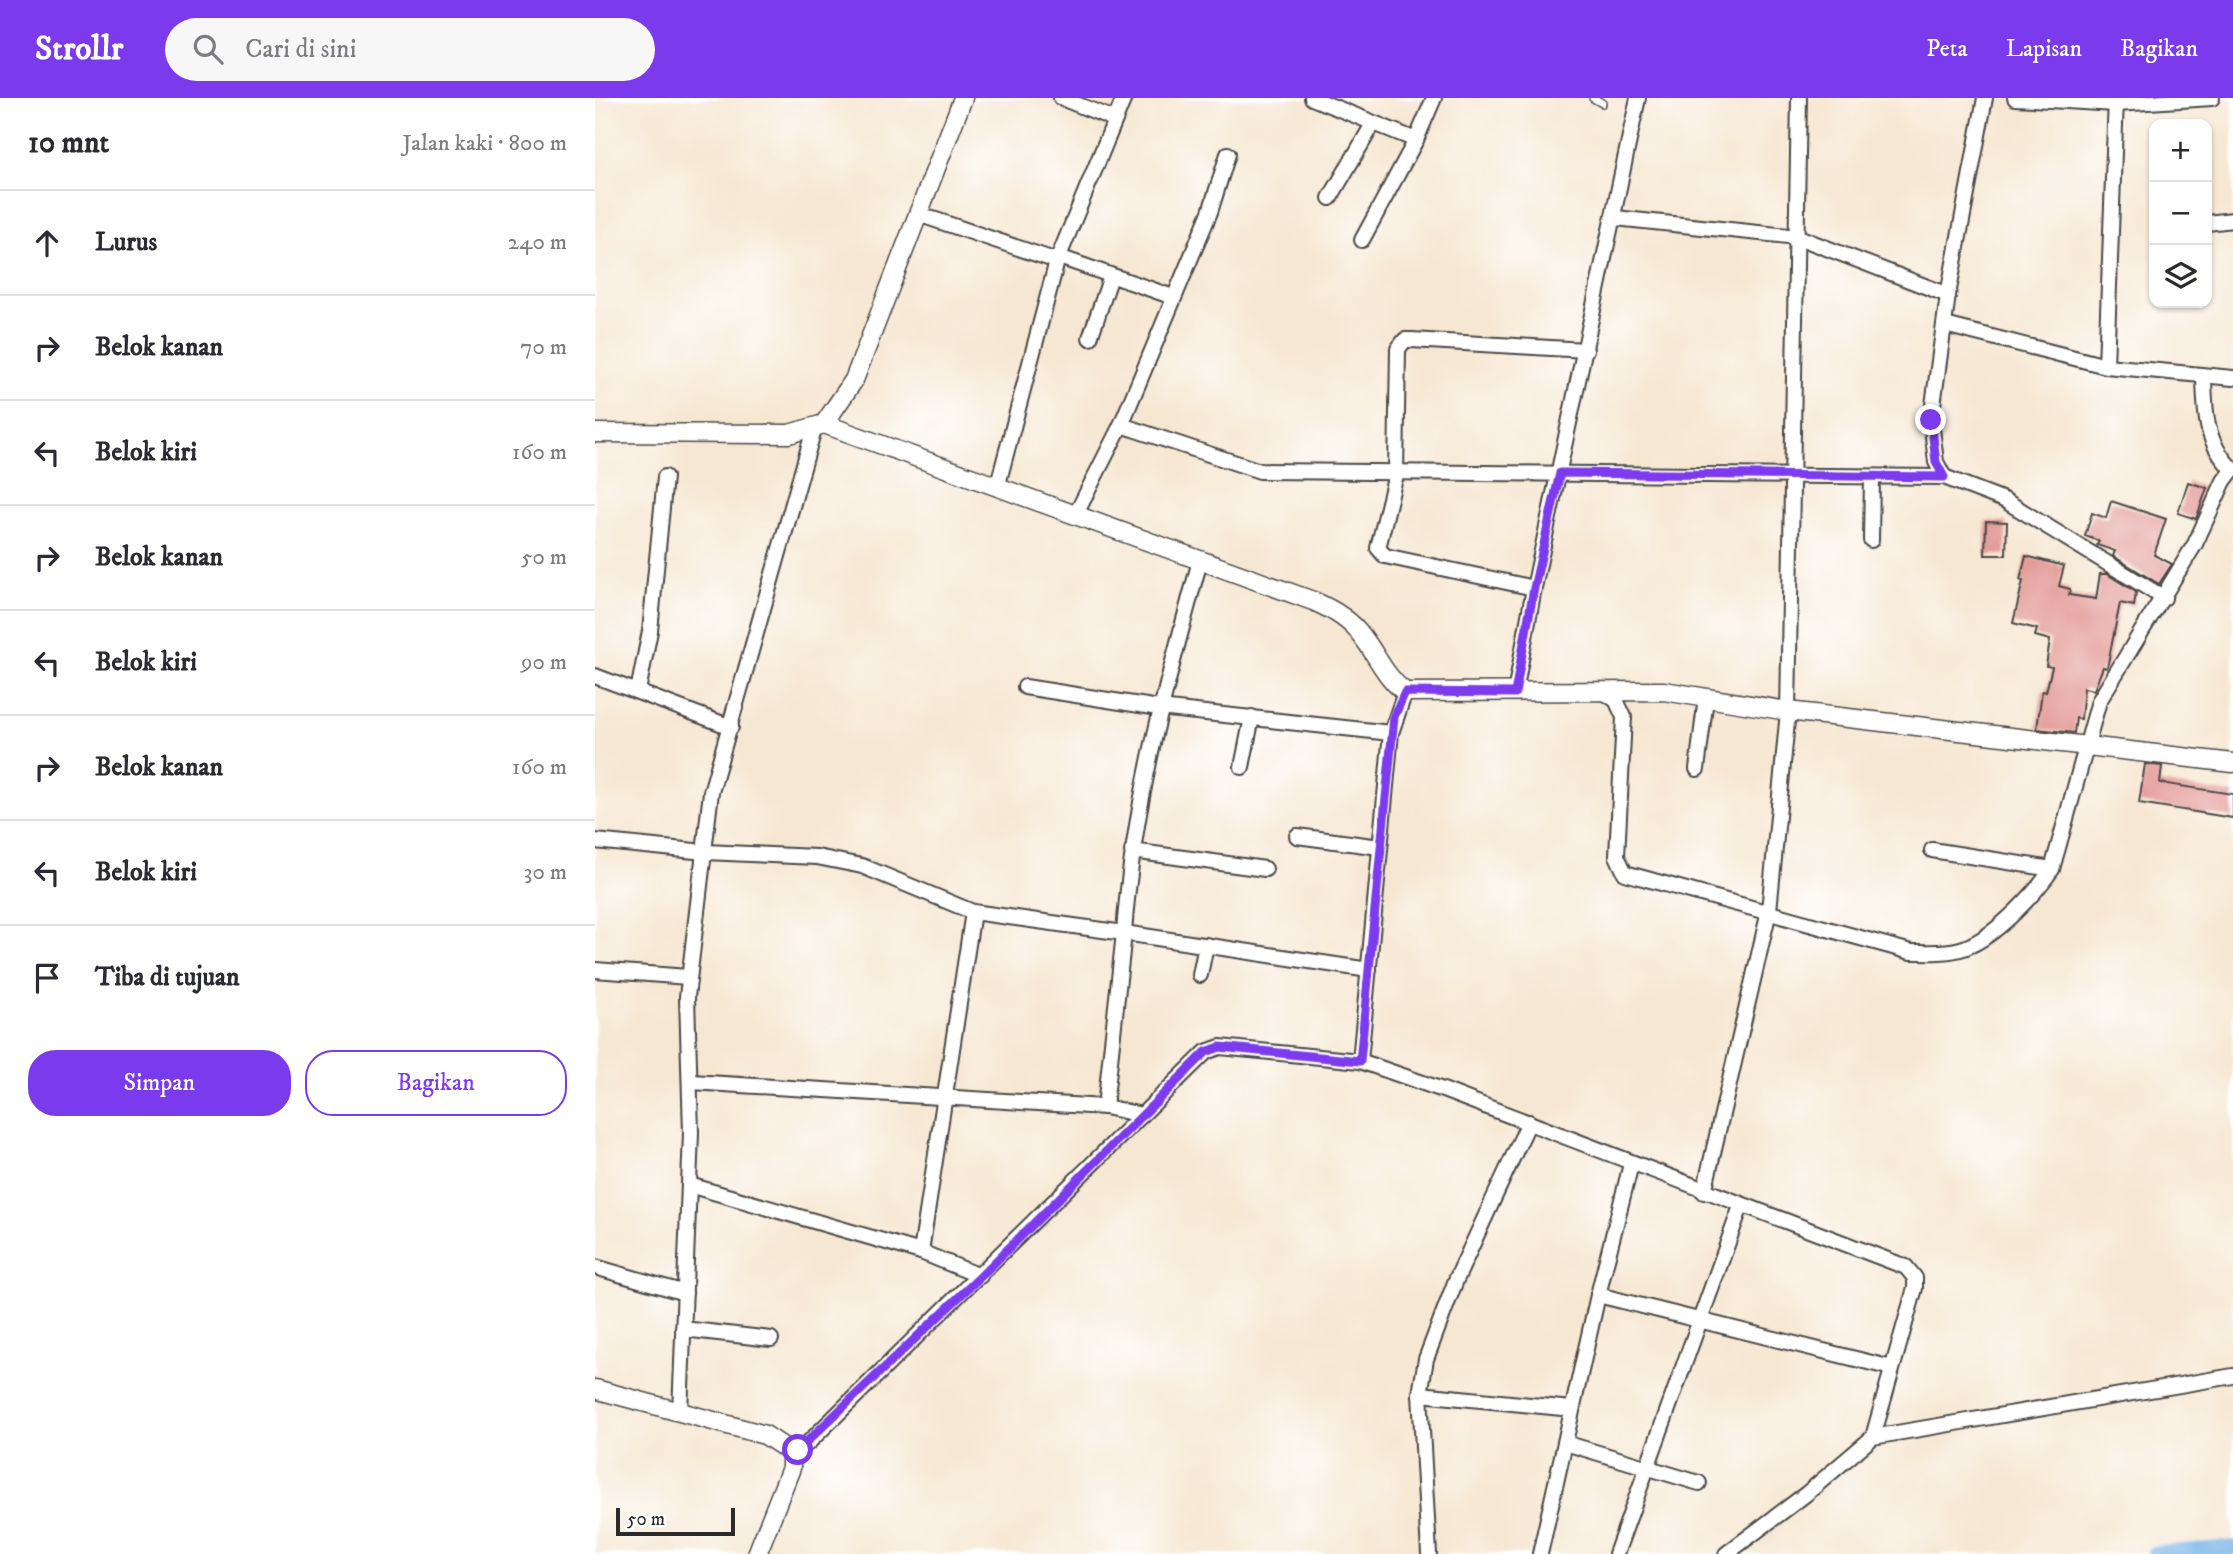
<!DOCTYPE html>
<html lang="id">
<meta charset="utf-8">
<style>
:root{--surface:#fff;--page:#f7f7f7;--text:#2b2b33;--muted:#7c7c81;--line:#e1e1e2;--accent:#7c3aed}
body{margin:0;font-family:"IM FELL DW Pica",serif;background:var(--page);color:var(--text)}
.controls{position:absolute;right:21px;top:21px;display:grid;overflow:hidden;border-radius:14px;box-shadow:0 2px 5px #0004}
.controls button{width:63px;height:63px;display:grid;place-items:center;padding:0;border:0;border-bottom:2px solid var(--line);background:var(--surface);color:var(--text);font:35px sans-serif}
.scale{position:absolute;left:21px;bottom:18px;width:119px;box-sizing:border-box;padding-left:7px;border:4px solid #2b2b2b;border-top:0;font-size:19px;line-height:24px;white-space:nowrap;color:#2b2b2b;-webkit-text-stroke:5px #fff;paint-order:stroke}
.stop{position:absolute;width:21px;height:21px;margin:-16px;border:5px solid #7c3aed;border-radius:50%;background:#fff}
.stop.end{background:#7c3aed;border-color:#fff;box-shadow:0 2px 7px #0008}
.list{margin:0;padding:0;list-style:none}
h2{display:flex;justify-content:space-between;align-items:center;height:91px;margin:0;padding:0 28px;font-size:30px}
h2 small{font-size:23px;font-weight:400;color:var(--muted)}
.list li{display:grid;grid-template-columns:46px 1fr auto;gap:21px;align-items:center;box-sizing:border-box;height:105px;padding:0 28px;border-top:2px solid var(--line)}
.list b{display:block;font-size:26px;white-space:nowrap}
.list em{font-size:23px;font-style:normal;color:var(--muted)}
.actions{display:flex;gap:14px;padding:21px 28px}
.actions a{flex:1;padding:16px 0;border:2px solid var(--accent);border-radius:28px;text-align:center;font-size:24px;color:var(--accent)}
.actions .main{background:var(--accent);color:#fff}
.icon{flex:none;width:38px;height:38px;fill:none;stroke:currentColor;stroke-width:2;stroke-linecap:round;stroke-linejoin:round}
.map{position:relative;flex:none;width:1638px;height:1456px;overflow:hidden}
header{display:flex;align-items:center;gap:42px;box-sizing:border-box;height:98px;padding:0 35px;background:var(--accent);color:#fff}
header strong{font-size:33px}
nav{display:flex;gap:38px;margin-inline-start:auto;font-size:24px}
.search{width:490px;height:63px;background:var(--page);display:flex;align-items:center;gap:18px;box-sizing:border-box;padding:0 24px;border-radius:38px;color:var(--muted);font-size:26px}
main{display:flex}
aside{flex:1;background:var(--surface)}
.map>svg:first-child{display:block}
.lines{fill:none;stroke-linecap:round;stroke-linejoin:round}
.canal{stroke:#72b0e5;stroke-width:16}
.building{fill:#e29794}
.service-casing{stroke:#494744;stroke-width:10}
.minor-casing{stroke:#494744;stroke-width:18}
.tertiary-casing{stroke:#494744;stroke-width:21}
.service{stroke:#fff;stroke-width:7}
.minor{stroke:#fff;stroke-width:14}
.tertiary{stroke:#fff;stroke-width:18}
.route{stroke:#7c3aed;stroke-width:9}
</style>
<header>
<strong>Strollr</strong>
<div class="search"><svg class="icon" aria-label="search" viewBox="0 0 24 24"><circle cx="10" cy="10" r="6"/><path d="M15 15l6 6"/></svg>Cari di sini</div>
<nav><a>Peta</a><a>Lapisan</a><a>Bagikan</a></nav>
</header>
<main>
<aside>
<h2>10 mnt<small>Jalan kaki · 800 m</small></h2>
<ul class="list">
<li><svg class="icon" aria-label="ahead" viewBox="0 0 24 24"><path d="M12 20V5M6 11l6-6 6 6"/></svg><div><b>Lurus</b></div><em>240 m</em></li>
<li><svg class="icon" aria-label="right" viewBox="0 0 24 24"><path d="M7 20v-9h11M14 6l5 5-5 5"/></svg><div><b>Belok kanan</b></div><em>70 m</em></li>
<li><svg class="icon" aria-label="left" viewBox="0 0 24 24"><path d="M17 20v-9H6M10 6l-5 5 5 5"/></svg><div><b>Belok kiri</b></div><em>160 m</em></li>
<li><svg class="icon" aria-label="right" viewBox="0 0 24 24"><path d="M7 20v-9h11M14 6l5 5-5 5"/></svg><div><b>Belok kanan</b></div><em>50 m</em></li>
<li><svg class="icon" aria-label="left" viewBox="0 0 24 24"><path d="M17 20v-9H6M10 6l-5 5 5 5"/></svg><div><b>Belok kiri</b></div><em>90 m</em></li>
<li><svg class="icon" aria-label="right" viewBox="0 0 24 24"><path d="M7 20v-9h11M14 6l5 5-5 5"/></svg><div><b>Belok kanan</b></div><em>160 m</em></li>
<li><svg class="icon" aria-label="left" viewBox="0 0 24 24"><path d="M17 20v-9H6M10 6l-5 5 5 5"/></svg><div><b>Belok kiri</b></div><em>30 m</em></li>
<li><svg class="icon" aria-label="arrive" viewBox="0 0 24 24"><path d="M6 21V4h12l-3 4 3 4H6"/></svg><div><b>Tiba di tujuan</b></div></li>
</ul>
<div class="actions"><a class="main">Simpan</a><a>Bagikan</a></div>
</aside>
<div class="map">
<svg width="1638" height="1456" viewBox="0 0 1638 1456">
<rect width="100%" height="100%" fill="#fff"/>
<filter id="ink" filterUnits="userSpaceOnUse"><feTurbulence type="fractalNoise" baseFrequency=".0143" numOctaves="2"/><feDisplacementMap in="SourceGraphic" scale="14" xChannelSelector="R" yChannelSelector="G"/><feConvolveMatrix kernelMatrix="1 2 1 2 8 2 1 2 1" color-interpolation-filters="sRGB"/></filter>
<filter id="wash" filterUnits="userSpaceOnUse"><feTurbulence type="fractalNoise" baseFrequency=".00686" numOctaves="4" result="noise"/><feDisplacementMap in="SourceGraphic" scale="28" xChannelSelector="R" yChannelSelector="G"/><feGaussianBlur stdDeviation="1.57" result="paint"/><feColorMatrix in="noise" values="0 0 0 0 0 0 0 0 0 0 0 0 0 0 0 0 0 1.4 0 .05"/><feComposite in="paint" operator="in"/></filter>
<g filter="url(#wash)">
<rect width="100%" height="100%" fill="#f6e7d2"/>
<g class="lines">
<path class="canal" d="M 1560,1456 L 1638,1450"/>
</g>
<g id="blocks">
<g class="building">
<path d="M 1593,384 L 1612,390 L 1601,421 L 1583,415 Z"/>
<path d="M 1516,403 L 1571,421 L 1559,457 L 1577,466 L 1564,486 L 1518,458 L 1520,453 L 1502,447 L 1504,443 L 1490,438 L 1497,415 L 1511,420 Z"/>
<path d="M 1391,423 L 1412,424 L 1411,457 L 1390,457 Z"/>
<path d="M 1431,458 L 1469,468 L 1464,488 L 1475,491 L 1474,497 L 1501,501 L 1505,476 L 1512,476 L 1541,494 L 1539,508 L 1525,505 L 1512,570 L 1508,569 L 1499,592 L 1489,590 L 1486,621 L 1481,620 L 1479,635 L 1442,631 L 1447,593 L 1451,594 L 1457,569 L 1451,568 L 1455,542 L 1440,538 L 1442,531 L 1418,525 L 1428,483 L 1425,482 Z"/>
<path d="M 1550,666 L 1567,668 L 1565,685 L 1638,696 L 1638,720 L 1544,705 Z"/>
</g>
</g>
</g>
<g filter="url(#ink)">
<use href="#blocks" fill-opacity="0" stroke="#494744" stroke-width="2"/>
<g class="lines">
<defs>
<path id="service" d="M 998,0 L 1007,5"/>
<g id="minor">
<path d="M 466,0 L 519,21"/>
<path d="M 717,0 L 821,42 L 839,0"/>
<path d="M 1420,0 L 1521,6 L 1617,0"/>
<path d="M 633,56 L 615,114 L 526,327 L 665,373 L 1349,379 L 1409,402 L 1569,500"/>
<path d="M 735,100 L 778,26"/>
<path d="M 323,116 L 462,163"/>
<path d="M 1020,120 L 1203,139 L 1353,197"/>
<path d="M 1612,125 L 1638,122"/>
<path d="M 767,142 L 821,42"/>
<path d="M 464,159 L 578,199"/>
<path d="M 1350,227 L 1511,268 L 1638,280"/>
<path d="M 495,240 L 516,178"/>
<path d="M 1511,268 L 1521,0"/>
<path d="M 1609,279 C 1610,316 1610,344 1637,371"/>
<path d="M 1349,379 L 1341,364 L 1336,322 L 1353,197 L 1390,0"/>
<path d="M 402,390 L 462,163 L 529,0"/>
<path d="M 480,418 L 526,327"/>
<path d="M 1276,442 L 1277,379"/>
<path d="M 605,463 C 571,586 538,707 529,835 L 774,872"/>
<path d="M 939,490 L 790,458 L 783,450 L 801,376 L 803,251 L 810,242 L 816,242 L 991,252"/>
<path d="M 0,578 L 136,629"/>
<path d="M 430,589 L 564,610 L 796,635"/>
<path d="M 43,593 L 55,533 L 70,379"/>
<path d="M 1007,593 L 1021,602 L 1029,619 L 1022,758 L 1030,775 L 1316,854 C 1336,854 1358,856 1376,847 C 1404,834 1440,796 1457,771 L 1504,603 L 1600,446 L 1629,383 L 1638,371"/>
<path d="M 920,595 L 939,490 L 1043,0"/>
<path d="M 647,669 L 657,619"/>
<path d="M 1102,671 L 1111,600"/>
<path d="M 702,738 L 785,749"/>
<path d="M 0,743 L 110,754 L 222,759 L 267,768 L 378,814 L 529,835 L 510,1009"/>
<path d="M 1337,752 L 1457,771"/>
<path d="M 537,753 L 670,771"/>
<path d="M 0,872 L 93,879"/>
<path d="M 605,877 L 611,847"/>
<path d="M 765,963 L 796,635 L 810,594"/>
<path d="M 96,984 L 510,1009 L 547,1017"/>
<path d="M 94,1087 L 326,1154 L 385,1178"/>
<path d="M 1109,1094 L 1174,813 L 1193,613 L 1204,0"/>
<path d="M 326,1154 L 378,814"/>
<path d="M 0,1169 L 90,1195"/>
<path d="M 1003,1197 L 1297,1270"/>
<path d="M 88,1231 L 176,1241"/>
<path d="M 825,1296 L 977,1311"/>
<path d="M 85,1315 L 96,1035 L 92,899 L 116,694 L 219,331"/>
<path d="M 970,1345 L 1104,1385"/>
<path d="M 196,1354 L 213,1345 L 611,954 L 625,949 L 765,963 L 848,992 L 1311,1169 L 1320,1180 L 1320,1190 L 1278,1339"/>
<path d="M 834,1456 L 825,1296 L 831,1261 L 861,1182 L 934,1024"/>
<path d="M 945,1456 L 1003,1197 L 1036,1066"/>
<path d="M 1021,1456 L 1146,1108"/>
<path d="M 1131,1456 L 1211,1396 L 1278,1339 L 1638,1278"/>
</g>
<g id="tertiary">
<path d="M 229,326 L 718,503 C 737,511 755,521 767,538 C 782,557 790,579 810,594 L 1069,593 L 1193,613 L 1638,665"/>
<path d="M 0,335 L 194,336 L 229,326 L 259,282 L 368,0"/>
<path d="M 0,1291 L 170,1337 L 196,1354 L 196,1370 L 162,1456"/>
</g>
</defs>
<use href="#service" class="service-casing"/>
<use href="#minor" class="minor-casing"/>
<use href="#tertiary" class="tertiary-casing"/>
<use href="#service" class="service"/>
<use href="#minor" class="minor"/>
<use href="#tertiary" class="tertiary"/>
</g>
</g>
<g class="lines" filter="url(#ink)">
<path class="route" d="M 203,1352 L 386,1178 L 611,954 L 625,949 L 765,963 L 799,619 L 810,594 L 920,595 L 939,490 L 965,375 L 1349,379 L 1341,364 L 1336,322"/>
</g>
</svg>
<div class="controls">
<button>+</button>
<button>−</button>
<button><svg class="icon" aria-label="layers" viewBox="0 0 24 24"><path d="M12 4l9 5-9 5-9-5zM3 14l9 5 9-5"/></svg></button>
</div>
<div class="scale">50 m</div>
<div class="stop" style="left:203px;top:1352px"></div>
<div class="stop end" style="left:1336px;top:322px"></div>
</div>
</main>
